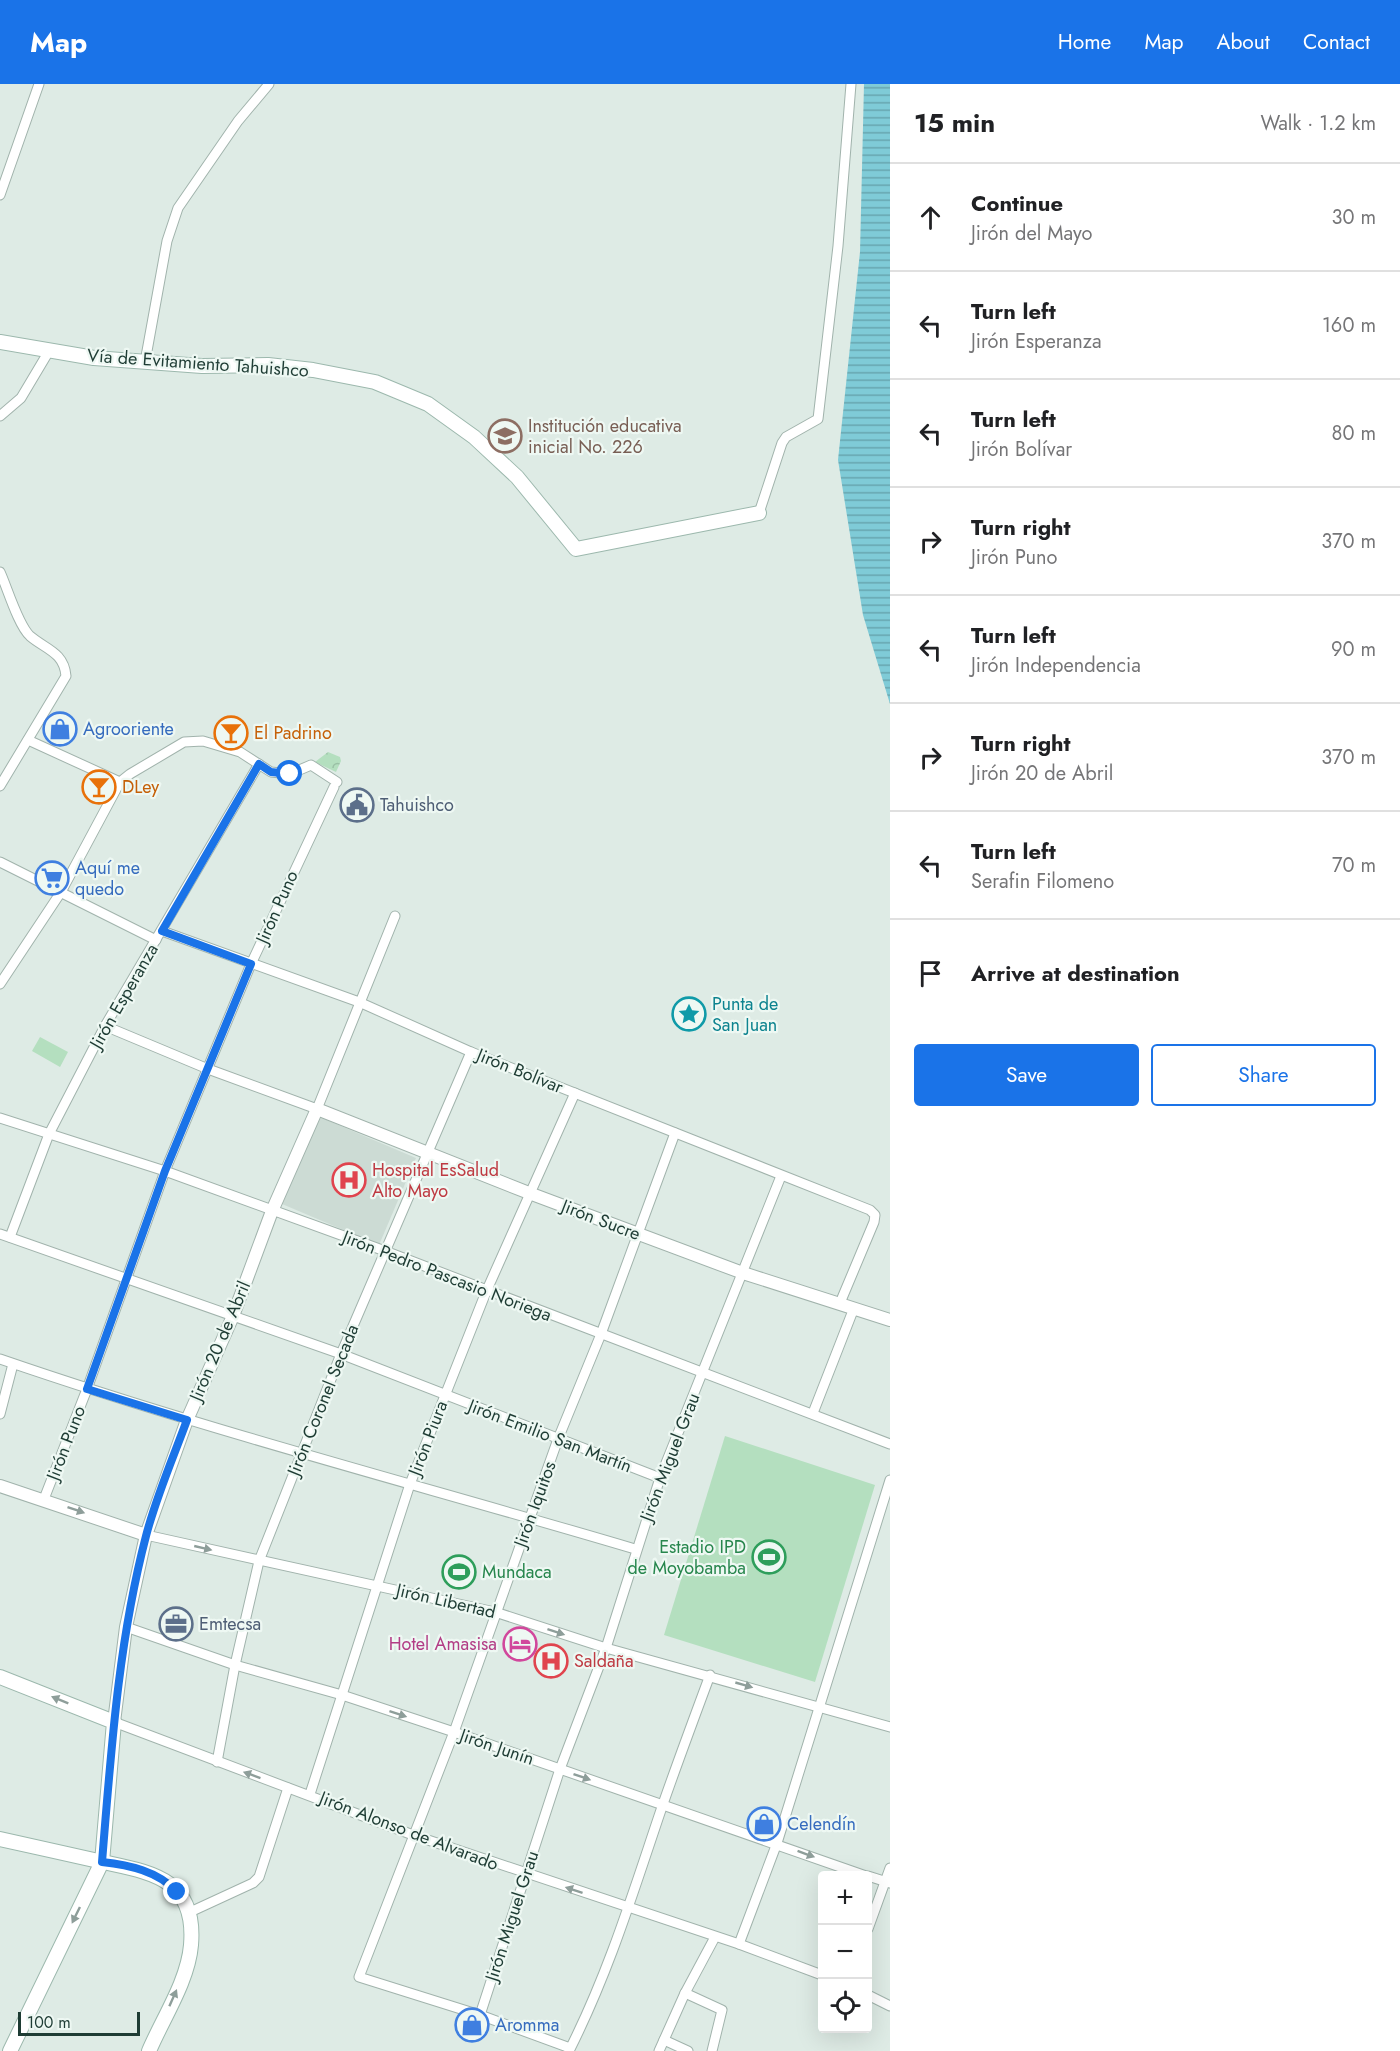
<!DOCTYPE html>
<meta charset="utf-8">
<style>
:root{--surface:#fff;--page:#f2f2f2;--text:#202124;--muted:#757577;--line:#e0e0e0;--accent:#1a73e8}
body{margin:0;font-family:Jost,sans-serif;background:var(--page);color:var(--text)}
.controls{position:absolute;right:18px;bottom:18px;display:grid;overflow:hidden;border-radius:6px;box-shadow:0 6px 24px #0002}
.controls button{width:54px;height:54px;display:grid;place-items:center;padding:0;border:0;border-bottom:2px solid var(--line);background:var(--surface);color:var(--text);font:30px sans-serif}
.scale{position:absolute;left:18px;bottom:15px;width:122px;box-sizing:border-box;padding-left:6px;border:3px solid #1e3c34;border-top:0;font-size:16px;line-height:21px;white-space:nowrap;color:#1e3c34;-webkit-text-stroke:4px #eef8f3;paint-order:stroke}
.stop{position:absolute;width:18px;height:18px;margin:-14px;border:4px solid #1a73e8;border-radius:50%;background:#fff}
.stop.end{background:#1a73e8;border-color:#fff;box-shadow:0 2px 6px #0008}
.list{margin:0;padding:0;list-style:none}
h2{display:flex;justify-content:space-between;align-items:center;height:78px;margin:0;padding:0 24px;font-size:26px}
h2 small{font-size:20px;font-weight:400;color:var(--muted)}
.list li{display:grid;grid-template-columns:39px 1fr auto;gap:18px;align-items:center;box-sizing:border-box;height:108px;padding:0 24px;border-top:2px solid var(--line)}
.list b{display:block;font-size:22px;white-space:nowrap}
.list p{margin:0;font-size:20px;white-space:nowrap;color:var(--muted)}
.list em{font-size:20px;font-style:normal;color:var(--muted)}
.actions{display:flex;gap:12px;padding:18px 24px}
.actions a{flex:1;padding:14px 0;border:2px solid var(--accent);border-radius:6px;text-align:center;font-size:21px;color:var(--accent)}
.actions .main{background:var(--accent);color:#fff}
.icon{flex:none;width:33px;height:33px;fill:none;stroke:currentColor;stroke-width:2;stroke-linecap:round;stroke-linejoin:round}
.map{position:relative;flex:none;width:890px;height:1967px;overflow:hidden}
header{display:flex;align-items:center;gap:36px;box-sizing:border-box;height:84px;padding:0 30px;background:var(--accent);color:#fff}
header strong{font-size:28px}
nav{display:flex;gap:33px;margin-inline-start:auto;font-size:21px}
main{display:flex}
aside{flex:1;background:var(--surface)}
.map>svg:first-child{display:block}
.built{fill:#ccdbd4}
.grass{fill:#b4dfbf}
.forest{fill:url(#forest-crowns)}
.water{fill:url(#water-rules)}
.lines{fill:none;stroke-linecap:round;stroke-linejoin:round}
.minor-casing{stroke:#a1b3ac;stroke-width:11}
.tertiary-casing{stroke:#a1b3ac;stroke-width:14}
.secondary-casing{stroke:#9cb8ad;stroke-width:16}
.minor{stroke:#fff;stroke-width:9}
.tertiary{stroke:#fff;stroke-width:12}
.secondary{stroke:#fff;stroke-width:14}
.oneway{fill:#8e9e9a}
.route{stroke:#1a73e8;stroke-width:8}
.labels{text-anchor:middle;stroke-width:4.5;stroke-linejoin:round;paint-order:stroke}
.street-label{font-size:18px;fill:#1e3c34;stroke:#eef8f3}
.education-label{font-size:18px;fill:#785e54;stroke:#eef8f3;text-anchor:start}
.shop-label{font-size:18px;fill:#366cbe;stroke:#eef8f3;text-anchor:start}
.food-label{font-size:18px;fill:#c56008;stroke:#eef8f3;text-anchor:start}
.service-label{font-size:18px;fill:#4e5e75;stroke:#eef8f3;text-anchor:start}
.culture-label{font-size:18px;fill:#0d838f;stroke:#eef8f3;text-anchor:start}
.health-label{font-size:18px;fill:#be3a42;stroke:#eef8f3;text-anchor:start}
.leisure-label{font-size:18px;fill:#27864d;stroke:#eef8f3;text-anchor:end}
.hotel-label{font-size:18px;fill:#b23c85;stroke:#eef8f3;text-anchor:end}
</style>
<header>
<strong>Map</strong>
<nav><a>Home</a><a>Map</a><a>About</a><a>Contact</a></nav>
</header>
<main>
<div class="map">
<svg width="890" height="1967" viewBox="0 0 890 1967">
<defs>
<pattern id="forest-crowns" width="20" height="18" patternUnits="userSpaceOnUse" patternTransform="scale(1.5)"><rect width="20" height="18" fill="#b4dfbf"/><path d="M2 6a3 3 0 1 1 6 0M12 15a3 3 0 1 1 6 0" fill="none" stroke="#9ac0a5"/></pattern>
<pattern id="water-rules" width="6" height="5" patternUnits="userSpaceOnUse" patternTransform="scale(1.5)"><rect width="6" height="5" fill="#7fcbd7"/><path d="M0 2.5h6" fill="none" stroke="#67a6af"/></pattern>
</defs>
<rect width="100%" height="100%" fill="#deebe5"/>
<path class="built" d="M 322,1034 L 416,1074 L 379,1161 L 282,1120 L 319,1035 Z"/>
<g class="grass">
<path d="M 40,953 L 68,968 L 60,983 L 32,967 Z"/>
<path d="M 725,1352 L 875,1401 L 815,1598 L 664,1551 Z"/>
</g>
<path class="forest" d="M 328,668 L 340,673 L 341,677 L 336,688 L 315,678 Z"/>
<path class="water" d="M 864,0 L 890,0 L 890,620 L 863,531 L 838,376 L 860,168 Z"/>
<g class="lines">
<defs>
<g id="minor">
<path d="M 0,111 L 39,0"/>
<path d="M 145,278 L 167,157 L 178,124 L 238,37 L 269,0"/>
<path d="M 0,332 L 21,314 L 49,267"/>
<path d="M 759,429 L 782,359 L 786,353 L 818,335 L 838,162 L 851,0"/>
<path d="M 0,488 C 7,503 18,541 30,552 C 45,565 64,568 66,592 L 0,702"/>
<path d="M 28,656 L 120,698"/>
<path d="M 0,778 L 156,856"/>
<path d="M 162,847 L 359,918 L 471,968 L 870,1126 L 875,1131 L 874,1138 L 840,1219"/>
<path d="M 0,900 L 61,808 L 120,698 L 130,690 L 184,658 L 203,657 L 240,668 L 271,688 L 290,690 L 311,681 L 337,698"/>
<path d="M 105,942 L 208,985 L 317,1025 L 395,832"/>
<path d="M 0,1034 L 165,1087 L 385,1167 L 890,1360"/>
<path d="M 0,1150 L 341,1270 L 660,1394"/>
<path d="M 10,1153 L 49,1050 L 105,942 L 259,680"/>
<path d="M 0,1275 C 209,1347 423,1402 635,1465"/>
<path d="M 813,1329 L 854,1224"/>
<path d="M 0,1330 L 13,1280"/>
<path d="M 44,1415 L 87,1305 L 165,1087 L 251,880 L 334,703"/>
<path d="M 146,1451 L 495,1528 L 606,1564 L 890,1643"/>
<path d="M 126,1543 L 235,1581 L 342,1611 L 454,1648 L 866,1792"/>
<path d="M 114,1638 L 413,1751 L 739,1860 L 822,1891"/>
<path d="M 217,1678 L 235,1581 L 259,1477 L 341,1270 L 471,968"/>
<path d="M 310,1710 L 410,1400 L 486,1208 L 575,1009"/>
<path d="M 868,1792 L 890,1799"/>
<path d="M 188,1829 L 253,1799 L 259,1793 L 288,1704"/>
<path d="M 868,1845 L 890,1784"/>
<path d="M 739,1860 L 777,1759 L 890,1396"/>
<path d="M 685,1909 L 722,1926 L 712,1967"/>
<path d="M 868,1911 L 890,1922"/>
<path d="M 480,1931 L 560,1685 L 606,1564 L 660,1394 L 781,1092"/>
<path d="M 664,1956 L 688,1967"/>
<path d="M 570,1964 L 480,1931 L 359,1893 L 454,1648 L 558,1355 L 601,1250 L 675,1049"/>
<path d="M 569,1967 C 610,1886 634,1805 663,1720 C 678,1677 694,1634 710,1591"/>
<path d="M 659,1967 L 685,1909 L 715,1853"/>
</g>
<g id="tertiary">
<path d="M 0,1402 L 146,1451"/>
<path d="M 114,1638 L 126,1543 L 146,1451 L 187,1336 L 233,1232 L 272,1127 L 317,1025 L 529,1109 L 743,1189 L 890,1236"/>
</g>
<g id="secondary">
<path d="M 0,258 L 94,274 L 202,282 L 268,281 L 313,286 L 375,298 L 428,320 L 474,353 L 517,393 L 576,465 L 759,429"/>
<path d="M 0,1593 L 114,1638 L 102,1778 L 10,1967"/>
<path d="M 0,1755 C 31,1762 63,1769 94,1776 C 145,1788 197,1790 191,1861 C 188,1897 163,1934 149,1967"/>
</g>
</defs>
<use href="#minor" class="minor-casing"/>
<use href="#tertiary" class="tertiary-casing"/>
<use href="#secondary" class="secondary-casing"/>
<use href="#minor" class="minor"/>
<use href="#tertiary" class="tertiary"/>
<use href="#secondary" class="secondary"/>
</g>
<defs><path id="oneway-solid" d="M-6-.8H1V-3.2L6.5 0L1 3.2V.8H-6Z" transform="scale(1.5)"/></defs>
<g class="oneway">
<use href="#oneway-solid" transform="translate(76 1426) rotate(19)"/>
<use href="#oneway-solid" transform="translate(203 1464) rotate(13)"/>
<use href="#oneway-solid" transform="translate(556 1548) rotate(18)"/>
<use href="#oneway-solid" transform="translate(744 1601) rotate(16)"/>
<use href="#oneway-solid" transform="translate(60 1616) rotate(-158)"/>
<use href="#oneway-solid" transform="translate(398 1630) rotate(18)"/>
<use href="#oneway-solid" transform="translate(252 1691) rotate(-160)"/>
<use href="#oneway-solid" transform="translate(582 1693) rotate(19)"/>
<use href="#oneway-solid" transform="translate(806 1770) rotate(20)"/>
<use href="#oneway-solid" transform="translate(574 1806) rotate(-162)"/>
<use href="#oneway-solid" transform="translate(76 1831) rotate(116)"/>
<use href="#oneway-solid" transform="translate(173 1914) rotate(-66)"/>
</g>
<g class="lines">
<path class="route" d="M 177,1808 C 158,1787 129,1781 102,1778 C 111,1669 118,1559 146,1452 C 156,1413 173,1374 187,1336 L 87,1305 L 165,1087 L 251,880 L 162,847 L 259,680 L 271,688 L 290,690"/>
</g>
<defs>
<symbol id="school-ring" viewBox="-11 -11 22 22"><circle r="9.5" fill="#eef8f3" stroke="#8d6e63" stroke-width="1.5"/><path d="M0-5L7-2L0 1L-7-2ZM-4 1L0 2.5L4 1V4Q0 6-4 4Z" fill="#8d6e63"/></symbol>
<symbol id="shop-ring" viewBox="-11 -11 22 22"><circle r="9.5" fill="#eef8f3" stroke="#3f7fe0" stroke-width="1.5"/><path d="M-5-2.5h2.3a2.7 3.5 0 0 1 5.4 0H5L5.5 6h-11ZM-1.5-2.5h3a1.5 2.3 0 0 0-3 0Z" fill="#3f7fe0"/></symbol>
<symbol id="bar-ring" viewBox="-11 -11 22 22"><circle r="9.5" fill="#eef8f3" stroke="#e8710a" stroke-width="1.5"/><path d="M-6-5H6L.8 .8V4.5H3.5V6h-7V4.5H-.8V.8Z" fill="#e8710a"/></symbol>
<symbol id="civic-ring" viewBox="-11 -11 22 22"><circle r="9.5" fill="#eef8f3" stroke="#5c6f8a" stroke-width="1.5"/><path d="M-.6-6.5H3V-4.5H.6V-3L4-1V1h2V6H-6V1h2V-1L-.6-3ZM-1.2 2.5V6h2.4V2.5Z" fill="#5c6f8a"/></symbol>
<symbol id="supermarket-ring" viewBox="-11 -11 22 22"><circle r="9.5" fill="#eef8f3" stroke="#3f7fe0" stroke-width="1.5"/><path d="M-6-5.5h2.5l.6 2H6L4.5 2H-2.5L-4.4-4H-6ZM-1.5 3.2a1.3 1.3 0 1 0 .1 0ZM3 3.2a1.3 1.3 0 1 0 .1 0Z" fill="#3f7fe0"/></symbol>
<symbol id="sight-ring" viewBox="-11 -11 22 22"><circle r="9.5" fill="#eef8f3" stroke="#0f9aa8" stroke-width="1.5"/><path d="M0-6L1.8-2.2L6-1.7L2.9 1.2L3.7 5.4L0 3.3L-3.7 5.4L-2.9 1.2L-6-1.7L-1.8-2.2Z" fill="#0f9aa8"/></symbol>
<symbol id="hospital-ring" viewBox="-11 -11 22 22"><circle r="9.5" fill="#eef8f3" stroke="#e0444e" stroke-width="1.5"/><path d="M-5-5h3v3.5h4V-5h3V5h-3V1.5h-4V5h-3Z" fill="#e0444e"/></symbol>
<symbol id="stadium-ring" viewBox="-11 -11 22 22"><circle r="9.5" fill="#eef8f3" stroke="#2e9e5b" stroke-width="1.5"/><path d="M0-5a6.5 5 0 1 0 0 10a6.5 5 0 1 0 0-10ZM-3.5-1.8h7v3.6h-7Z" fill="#2e9e5b"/></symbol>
<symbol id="office-ring" viewBox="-11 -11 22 22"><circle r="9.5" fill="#eef8f3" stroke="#5c6f8a" stroke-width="1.5"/><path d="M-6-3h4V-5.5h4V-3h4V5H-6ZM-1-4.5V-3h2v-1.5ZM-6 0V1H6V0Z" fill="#5c6f8a"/></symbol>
<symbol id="hotel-ring" viewBox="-11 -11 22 22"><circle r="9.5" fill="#eef8f3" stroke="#d1479c" stroke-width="1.5"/><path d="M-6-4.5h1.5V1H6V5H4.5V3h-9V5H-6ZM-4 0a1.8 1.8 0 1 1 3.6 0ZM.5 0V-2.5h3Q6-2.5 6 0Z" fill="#d1479c"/></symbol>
</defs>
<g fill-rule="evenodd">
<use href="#school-ring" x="486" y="333" width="38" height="38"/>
<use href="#shop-ring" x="41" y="626" width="38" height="38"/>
<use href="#bar-ring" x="212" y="630" width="38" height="38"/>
<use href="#bar-ring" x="80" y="684" width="38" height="38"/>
<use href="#civic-ring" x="338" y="702" width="38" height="38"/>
<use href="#supermarket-ring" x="33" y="775" width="38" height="38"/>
<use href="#sight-ring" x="670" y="911" width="38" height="38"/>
<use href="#hospital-ring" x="330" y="1077" width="38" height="38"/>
<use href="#stadium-ring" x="750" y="1454" width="38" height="38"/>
<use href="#stadium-ring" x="440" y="1469" width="38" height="38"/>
<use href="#office-ring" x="157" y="1521" width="38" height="38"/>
<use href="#hotel-ring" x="501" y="1541" width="38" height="38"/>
<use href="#hospital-ring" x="532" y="1558" width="38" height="38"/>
<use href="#shop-ring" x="745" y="1721" width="38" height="38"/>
<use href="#shop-ring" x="453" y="1922" width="38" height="38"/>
</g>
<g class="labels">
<g class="street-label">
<text transform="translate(198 279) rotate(4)" y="6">Vía de Evitamiento Tahuishco</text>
<text transform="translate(277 823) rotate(-66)" y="6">Jirón Puno</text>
<text transform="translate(124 912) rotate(-60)" y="6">Jirón Esperanza</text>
<text transform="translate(520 987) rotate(22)" y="6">Jirón Bolívar</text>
<text transform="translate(601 1136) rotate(21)" y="6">Jirón Sucre</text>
<text transform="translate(447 1192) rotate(21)" y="6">Jirón Pedro Pascasio Noriega</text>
<text transform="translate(220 1257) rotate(-67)" y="6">Jirón 20 de Abril</text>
<text transform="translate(323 1316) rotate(-68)" y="6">Jirón Coronel Secada</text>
<text transform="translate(550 1352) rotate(21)" y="6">Jirón Emilio San Martín</text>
<text transform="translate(428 1354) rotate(-69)" y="6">Jirón Piura</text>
<text transform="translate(66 1359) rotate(-69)" y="6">Jirón Puno</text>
<text transform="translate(670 1373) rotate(-69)" y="6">Jirón Miguel Grau</text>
<text transform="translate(535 1420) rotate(-70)" y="6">Jirón Iquitos</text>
<text transform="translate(446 1517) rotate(13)" y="6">Jirón Libertad</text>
<text transform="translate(497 1663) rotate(19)" y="6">Jirón Junín</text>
<text transform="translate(409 1747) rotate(21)" y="6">Jirón Alonso de Alvarado</text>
<text transform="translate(512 1832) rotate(-72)" y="6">Jirón Miguel Grau</text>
</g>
<g class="education-label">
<text x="528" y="348">Institución educativa<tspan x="528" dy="21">inicial No. 226</tspan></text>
</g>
<g class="shop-label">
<text x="83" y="651">Agrooriente</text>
<text x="75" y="790">Aquí me<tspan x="75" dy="21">quedo</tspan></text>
<text x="787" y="1746">Celendín</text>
<text x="495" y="1947">Aromma</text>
</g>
<g class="food-label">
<text x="254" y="655">El Padrino</text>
<text x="122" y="709">DLey</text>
</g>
<g class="service-label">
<text x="380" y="727">Tahuishco</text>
<text x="199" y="1546">Emtecsa</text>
</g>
<g class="culture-label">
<text x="712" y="926">Punta de<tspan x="712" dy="21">San Juan</tspan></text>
</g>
<g class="health-label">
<text x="372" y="1092">Hospital EsSalud<tspan x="372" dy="21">Alto Mayo</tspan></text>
<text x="574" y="1583">Saldaña</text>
</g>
<g class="leisure-label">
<text x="746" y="1469">Estadio IPD<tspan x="746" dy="21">de Moyobamba</tspan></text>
<text x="482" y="1494" text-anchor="start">Mundaca</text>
</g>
<g class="hotel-label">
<text x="497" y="1566">Hotel Amasisa</text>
</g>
</g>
</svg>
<div class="controls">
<button>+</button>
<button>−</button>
<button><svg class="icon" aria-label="locate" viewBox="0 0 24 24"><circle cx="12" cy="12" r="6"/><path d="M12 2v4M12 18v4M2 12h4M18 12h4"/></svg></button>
</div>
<div class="scale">100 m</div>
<div class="stop" style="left:290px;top:690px"></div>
<div class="stop end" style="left:177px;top:1808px"></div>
</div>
<aside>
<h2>15 min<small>Walk · 1.2 km</small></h2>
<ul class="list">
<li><svg class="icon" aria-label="ahead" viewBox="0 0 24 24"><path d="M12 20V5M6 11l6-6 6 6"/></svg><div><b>Continue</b><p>Jirón del Mayo</p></div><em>30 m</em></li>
<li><svg class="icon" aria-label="left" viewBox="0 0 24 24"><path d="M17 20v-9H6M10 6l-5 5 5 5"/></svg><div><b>Turn left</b><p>Jirón Esperanza</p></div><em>160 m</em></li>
<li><svg class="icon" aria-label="left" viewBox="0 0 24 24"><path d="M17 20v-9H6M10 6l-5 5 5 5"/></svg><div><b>Turn left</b><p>Jirón Bolívar</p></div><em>80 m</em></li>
<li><svg class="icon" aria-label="right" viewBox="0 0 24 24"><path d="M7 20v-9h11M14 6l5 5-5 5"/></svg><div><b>Turn right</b><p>Jirón Puno</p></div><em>370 m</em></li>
<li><svg class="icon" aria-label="left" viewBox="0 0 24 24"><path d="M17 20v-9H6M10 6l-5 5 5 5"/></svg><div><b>Turn left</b><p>Jirón Independencia</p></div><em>90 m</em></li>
<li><svg class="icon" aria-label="right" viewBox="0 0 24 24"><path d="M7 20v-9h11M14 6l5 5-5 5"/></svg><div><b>Turn right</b><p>Jirón 20 de Abril</p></div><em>370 m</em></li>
<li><svg class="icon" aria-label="left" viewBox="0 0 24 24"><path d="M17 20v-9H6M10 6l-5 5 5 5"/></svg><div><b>Turn left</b><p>Serafin Filomeno</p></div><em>70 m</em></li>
<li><svg class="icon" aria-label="arrive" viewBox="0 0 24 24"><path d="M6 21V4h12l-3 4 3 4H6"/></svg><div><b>Arrive at destination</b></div></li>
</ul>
<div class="actions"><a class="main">Save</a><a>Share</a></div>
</aside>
</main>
